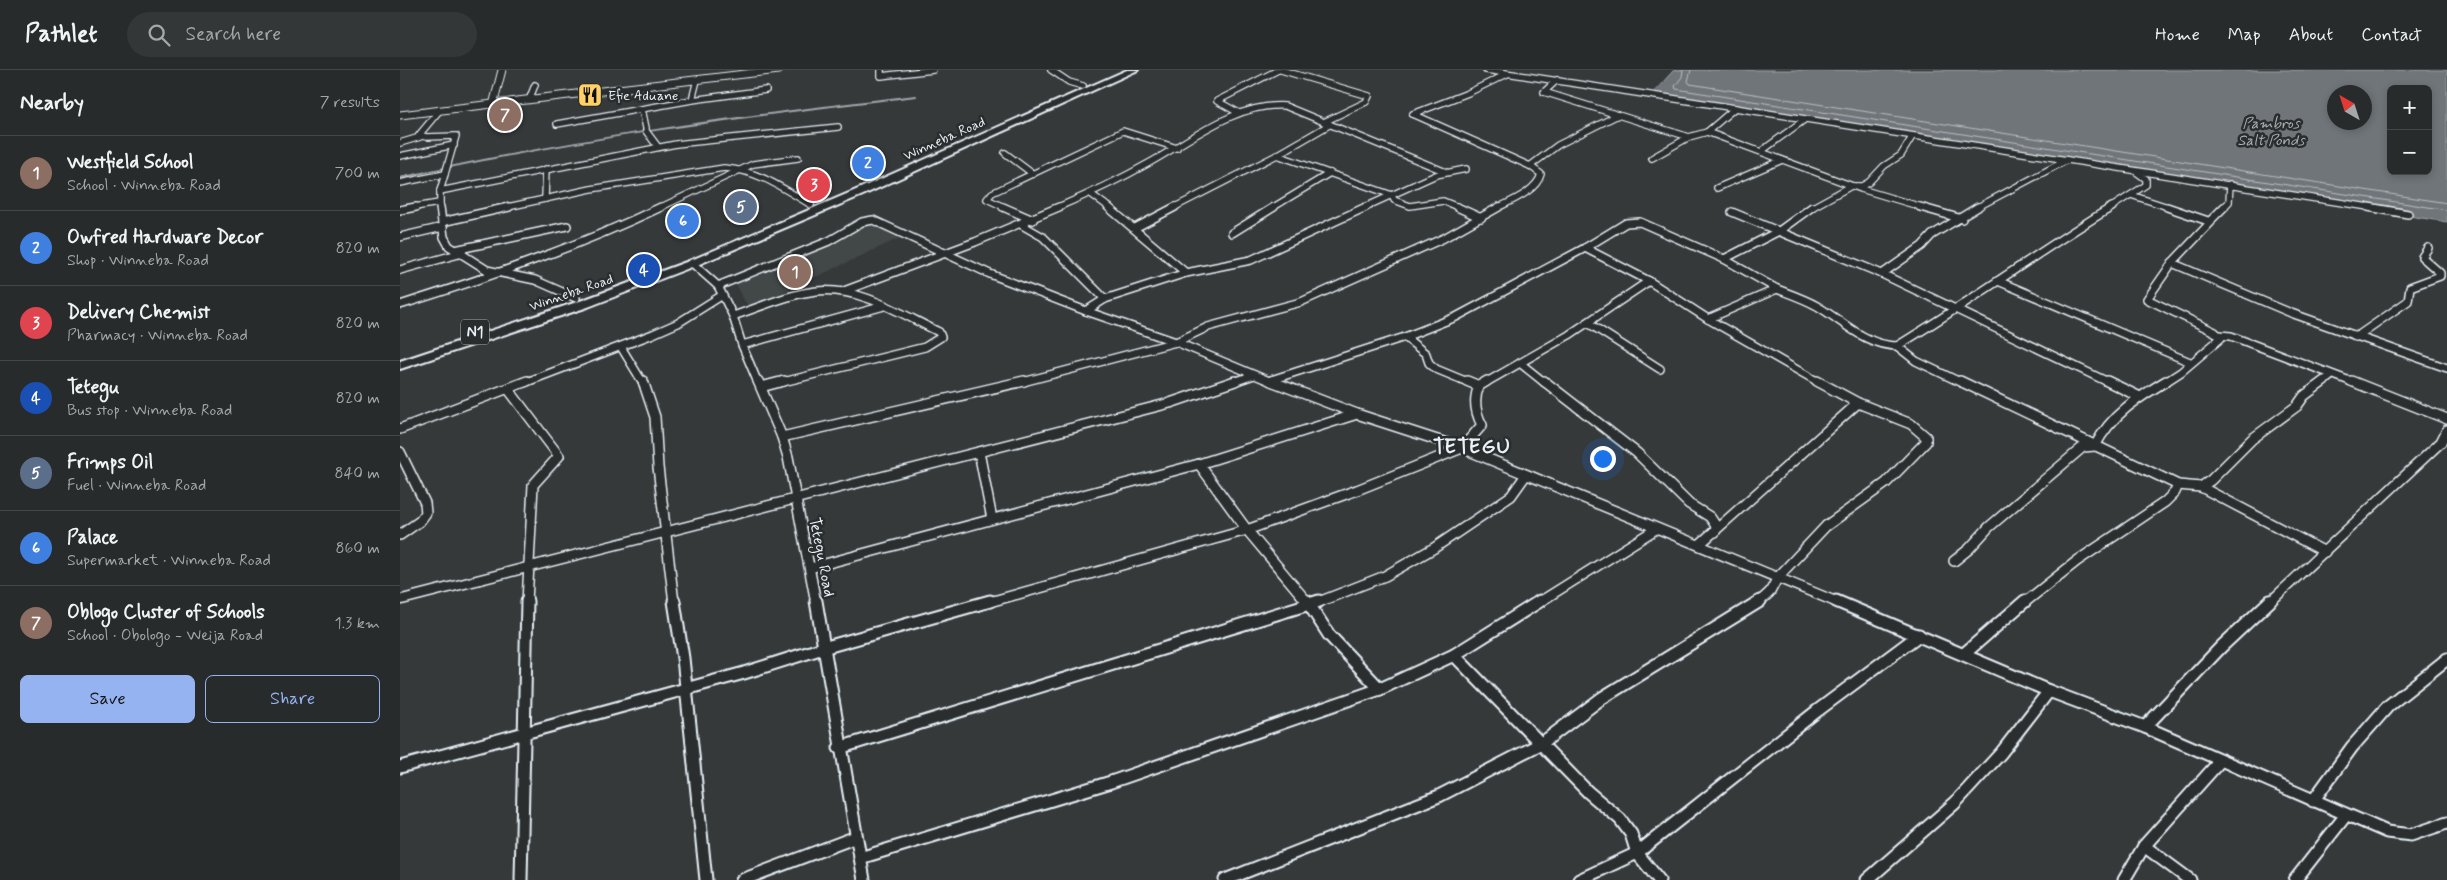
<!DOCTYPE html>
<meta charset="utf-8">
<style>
:root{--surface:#282b2c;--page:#343738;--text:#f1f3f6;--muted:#a5a7a9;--line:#444748;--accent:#95b2f1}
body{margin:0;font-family:Mynerve,sans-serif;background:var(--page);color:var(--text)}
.controls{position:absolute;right:15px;top:15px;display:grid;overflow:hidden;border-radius:8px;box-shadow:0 2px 8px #0003}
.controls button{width:45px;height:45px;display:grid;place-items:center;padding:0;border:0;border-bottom:1px solid var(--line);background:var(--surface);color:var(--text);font:25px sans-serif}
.compass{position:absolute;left:1927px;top:15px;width:45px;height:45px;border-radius:50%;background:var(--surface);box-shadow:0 2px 8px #0003;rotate:321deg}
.you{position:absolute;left:1202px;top:388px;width:18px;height:18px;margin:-12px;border:4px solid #fff;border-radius:50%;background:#1a73e8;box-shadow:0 0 0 8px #1a73e833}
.badge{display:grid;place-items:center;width:32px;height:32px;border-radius:50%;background:var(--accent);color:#fff;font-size:16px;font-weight:700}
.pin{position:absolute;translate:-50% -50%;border:2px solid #fff;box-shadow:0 1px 5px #0006}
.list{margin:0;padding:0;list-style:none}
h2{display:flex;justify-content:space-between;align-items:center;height:65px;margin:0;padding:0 20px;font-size:21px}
h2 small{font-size:16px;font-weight:400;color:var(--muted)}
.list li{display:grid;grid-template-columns:32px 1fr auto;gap:15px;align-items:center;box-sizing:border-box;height:75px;padding:0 20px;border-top:1px solid var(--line)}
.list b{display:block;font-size:19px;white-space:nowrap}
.list p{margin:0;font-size:16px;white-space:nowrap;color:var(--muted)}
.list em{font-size:16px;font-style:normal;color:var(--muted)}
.actions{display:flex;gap:10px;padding:15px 20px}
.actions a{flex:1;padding:11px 0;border:1px solid var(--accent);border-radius:8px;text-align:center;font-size:18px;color:var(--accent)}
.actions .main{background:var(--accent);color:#111}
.icon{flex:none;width:28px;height:28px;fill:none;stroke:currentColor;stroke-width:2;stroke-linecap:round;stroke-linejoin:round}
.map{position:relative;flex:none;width:2047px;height:810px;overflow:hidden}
header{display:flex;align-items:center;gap:30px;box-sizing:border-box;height:70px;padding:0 25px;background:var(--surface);border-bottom:1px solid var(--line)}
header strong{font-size:24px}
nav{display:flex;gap:28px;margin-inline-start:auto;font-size:18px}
.search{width:350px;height:45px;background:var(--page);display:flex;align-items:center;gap:12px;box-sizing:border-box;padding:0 18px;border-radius:28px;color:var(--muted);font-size:19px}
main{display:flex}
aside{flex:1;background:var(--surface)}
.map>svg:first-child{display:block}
.built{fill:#424647}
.water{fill:#707579;stroke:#a0a7ac;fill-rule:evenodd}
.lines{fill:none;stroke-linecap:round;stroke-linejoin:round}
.shore{stroke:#b8bfc5;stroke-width:1}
.stream{stroke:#a0a7ac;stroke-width:2}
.minor-far3-casing{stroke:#e8f1f8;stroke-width:8}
.minor-far2-casing{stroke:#e8f1f8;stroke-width:10}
.minor-far1-casing{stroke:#e8f1f8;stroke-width:12}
.minor-casing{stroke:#e8f1f8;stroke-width:15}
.tertiary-casing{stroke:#e8f1f8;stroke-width:9}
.trunk-casing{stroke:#e8f1f8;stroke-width:4}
.minor-far3{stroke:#2a2d2e;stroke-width:5.5}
.minor-far2{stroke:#2a2d2e;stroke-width:7}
.minor-far1{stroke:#2a2d2e;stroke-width:9}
.minor{stroke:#2a2d2e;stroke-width:11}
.tertiary{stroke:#2a2d2e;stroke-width:7}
.trunk{fill:#2a2d2e;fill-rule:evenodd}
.labels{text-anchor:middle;stroke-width:5;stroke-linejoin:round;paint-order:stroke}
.far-poi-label{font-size:14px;fill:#e8f1f8;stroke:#2a2d2e;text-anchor:start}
.far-street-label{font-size:14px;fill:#e8f1f8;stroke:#2a2d2e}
.far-water-label{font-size:15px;font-style:italic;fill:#acb3b8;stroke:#2a2d2e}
.shield{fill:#2a2d2e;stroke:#afb6bb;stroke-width:1}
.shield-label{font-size:15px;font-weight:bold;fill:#e8f1f8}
.street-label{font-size:16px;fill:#e8f1f8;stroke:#2a2d2e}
.district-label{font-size:21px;font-weight:bold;letter-spacing:1px;fill:#e8f1f8;stroke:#2a2d2e}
</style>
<header>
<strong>Pathlet</strong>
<div class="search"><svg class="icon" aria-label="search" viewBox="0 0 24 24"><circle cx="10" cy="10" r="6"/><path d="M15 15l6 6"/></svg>Search here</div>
<nav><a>Home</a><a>Map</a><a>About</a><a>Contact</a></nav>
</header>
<main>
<aside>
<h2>Nearby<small>7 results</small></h2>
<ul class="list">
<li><span class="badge" style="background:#8d6e63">1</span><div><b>Westfield School</b><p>School · Winneba Road</p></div><em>700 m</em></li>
<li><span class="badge" style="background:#3f7fe0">2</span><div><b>Owfred Hardware Decor</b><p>Shop · Winneba Road</p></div><em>820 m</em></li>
<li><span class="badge" style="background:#e0444e">3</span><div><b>Delivery Chemist</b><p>Pharmacy · Winneba Road</p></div><em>820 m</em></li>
<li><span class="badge" style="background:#1a4fb4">4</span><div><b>Tetegu</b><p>Bus stop · Winneba Road</p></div><em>820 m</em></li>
<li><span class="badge" style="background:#5c6f8a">5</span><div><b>Frimps Oil</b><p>Fuel · Winneba Road</p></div><em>840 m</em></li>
<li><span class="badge" style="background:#3f7fe0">6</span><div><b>Palace</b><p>Supermarket · Winneba Road</p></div><em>860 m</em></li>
<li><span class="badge" style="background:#8d6e63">7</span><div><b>Oblogo Cluster of Schools</b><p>School · Obologo - Weija Road</p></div><em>1.3 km</em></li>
</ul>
<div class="actions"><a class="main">Save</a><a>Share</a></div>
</aside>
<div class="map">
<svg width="2047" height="810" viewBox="0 0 2047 810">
<rect width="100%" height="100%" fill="#35393a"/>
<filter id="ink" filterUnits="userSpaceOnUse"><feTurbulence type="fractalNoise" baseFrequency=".02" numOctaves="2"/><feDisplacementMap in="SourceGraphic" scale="10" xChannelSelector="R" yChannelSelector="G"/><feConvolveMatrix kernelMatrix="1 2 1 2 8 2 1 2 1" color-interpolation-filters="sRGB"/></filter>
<g filter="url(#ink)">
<path class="built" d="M 472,153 L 502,167 L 349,238 L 338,220 L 337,213 Z"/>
<path class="water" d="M 1274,0 L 2047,0 L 2047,152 L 1250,26 ZM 1991,19 L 2028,19 L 2028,101 L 1991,101 ZM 1934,22 L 1964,22 L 1964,52 L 1934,52 Z"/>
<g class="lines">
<g class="shore">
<path d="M 1283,0 L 1282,7 L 1275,16 L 1276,19 L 2047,140"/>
<path d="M 1291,0 L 1288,11 L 1290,14 L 2047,133"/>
</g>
<path class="stream" d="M 0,108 C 170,69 342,46 516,26"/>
<defs>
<g id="minor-far3">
<path d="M 481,0 L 481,6 L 533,0"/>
<path d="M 651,0 L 669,12 L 683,16"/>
<path d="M 881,0 L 969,26 L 966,32 L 924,52"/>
<path d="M 1086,0 L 1335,38 L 1307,62 L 1289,67 L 1252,88"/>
<path d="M 129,30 L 135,15"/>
<path d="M 292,30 L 297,10"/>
<path d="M 1335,38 L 1975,138"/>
<path d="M 242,39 L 246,58"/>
<path d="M 39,41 L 19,65 L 26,67 L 56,66 L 45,104"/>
<path d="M 839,43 L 817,31 L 878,0"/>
<path d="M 1013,44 L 1130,96"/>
<path d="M 1013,44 L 1068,23 L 1107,4"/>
<path d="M 1218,45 L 1289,67"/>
<path d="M 157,54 L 292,30 L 366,20"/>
<path d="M 246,61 L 258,77"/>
<path d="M 1307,62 L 1461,119 L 1525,138"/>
<path d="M 0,73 L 20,67"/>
<path d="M 1363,80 L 1404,50"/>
<path d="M 605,83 L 633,104"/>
<path d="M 877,85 L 992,125 L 994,130 L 1010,136 L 1043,131 L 1060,138"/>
<path d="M 0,86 L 54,75"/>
<path d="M 0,113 L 45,104 L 40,121 L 40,138"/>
<path d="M 1317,118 L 1382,90"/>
<path d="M 40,121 L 276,74 L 438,57"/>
<path d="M 691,124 L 710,138"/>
<path d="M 1731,125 L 1771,138"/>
<path d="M 145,129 L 146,99"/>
<path d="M 9,138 L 39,133"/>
<path d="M 103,138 L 191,119 L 324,98 C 357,100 383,118 411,135"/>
<path d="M 259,138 L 353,94 L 398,88"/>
<path d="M 606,138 L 587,129 L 592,123 L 723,61 L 777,78"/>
<path d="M 656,138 C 687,125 719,110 749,93 C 791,70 835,33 885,36 L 1046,102"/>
<path d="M 773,138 L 877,85 L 929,55"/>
<path d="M 872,138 L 930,103"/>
<path d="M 963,138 L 1036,105 L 1066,99"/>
<path d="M 1097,138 C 1111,131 1137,121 1141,104 L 1130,96 L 1158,75 L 1218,45 L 1144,22 L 1157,10"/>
<path d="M 1411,138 L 1451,116 L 1462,116 L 1469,112 L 1484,96 L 1501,85 L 1512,67"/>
<path d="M 1576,138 L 1667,90"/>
<path d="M 1710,138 L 1746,115 L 1746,109 L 1735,101"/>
<path d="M 1823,138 L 1829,132 L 1830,114"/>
</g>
<g id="minor-far2">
<path d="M 40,137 L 44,167 L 49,176 L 87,200 L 135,210 L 176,228"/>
<path d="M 603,137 L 633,150"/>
<path d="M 708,137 L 786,203"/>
<path d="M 1057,137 L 1081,148"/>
<path d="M 1520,137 L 1562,149"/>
<path d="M 1968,137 L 2008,144"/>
<path d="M 0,140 L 16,137"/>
<path d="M 1332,142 L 1482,204 L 1710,313"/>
<path d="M 1810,151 L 1824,137"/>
<path d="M 42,152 L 109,137"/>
<path d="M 622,155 L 643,167 L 705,229"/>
<path d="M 735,158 L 775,137"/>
<path d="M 832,163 L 874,137"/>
<path d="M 0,167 L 43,157"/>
<path d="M 1185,178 L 1249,211 L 1308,249 L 1420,313"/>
<path d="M 55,180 L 167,156"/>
<path d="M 292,193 L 318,216 L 333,246 L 342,275 L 358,313"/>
<path d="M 1772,193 L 1891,243 L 2047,298"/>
<path d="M 0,200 L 62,183"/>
<path d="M 1482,204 L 1522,176 L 1532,165 L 1578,137"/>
<path d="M 1598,211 L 1790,292"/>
<path d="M 318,216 L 429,171 L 462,152 L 473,150 L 590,204 L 686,241 L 776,272 L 874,313"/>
<path d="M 1377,219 L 1324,189 L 1379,161 L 1412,137"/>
<path d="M 444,221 L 575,172 L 659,137"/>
<path d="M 0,235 C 89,207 177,177 261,137"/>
<path d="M 686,241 L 705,229 L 786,203 L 851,190 L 966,137"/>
<path d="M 333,246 C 361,237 388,224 417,221 C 461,217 501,244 539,262 L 541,267 L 525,277 L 379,313"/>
<path d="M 1308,249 L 1377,219 C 1390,224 1405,229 1417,236 C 1443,251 1466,276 1497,276 C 1570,232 1639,181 1712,137"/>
<path d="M 1188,253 L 1260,299"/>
<path d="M 1819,265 L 1831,266 L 1955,313"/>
<path d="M 1005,267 L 1026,284 L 1029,293 L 1036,299 L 1070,313"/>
<path d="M 1956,267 L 2008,231 L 2010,217 L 2040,206 L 2040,203 L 2022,187 L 2028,178"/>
<path d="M 342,275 L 484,236"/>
<path d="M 1497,276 L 1516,291 L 1562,313"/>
<path d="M 221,277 L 243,313"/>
<path d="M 1120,293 L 1145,313"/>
<path d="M 871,310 L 1005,267 L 1056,247 L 1185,178 L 1226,153 L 1240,152 L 1324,189"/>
<path d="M 124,313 L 253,264 L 278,253 L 321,226"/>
<path d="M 619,313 L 776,272 L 808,257 L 901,232 L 1044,168 L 1099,137"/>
<path d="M 831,313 L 854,305"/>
<path d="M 1085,313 L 1169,265 L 1249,211"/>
<path d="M 1764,313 L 1781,302 L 1821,268 L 1815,262 L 1747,229 L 1772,193 L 1811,152 L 1767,137"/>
<path d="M 1922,313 L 1932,305"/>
</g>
<g id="minor-far1">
<path d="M 243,311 L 255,347 L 258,397 L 274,533"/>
<path d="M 358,311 L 382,367 L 388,387 L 416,533"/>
<path d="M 871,311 L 957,344 L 1062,378 L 1439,533"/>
<path d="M 1067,311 L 1079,316"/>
<path d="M 1144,311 L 1237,383 L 1289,434 L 1310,447 L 1316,456 L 1315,462"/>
<path d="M 1560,311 L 1778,415 L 1801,417 L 1811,410 L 1852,369 L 1897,336 L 1904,326 L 1924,311"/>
<path d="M 1707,311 L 1740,327"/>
<path d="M 1951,311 L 2047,349"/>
<path d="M 361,317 L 384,311"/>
<path d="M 109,320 L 159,386 L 133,415 L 127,533"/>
<path d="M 0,359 L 127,311"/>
<path d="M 382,367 L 624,311"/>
<path d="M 0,382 L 25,433 L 26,443 L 20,451 L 0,465"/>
<path d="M 579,382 L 592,449"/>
<path d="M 799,394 L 847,460 L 908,533"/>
<path d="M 1801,417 L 1925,482"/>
<path d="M 1300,474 L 1458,333"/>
<path d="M 1554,491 L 1569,479 L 1589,457 L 1683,377 L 1695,376 C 1711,345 1736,329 1766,311"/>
<path d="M 410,498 L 799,394 L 957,344"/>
<path d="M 0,530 L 770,333 L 835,311"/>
<path d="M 586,533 L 847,460 L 957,420 L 1062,378 L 1082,355 C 1075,342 1073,330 1079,316 L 1087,311"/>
<path d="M 916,533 L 985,506 L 1034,478 L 1111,426 L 1126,405"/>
<path d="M 1138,533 L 1256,459"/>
<path d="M 1358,533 L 1370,522 L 1378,507 L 1426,456 L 1486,413 L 1526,372 L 1526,367 L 1511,354 L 1458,333 L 1417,311"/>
<path d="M 1624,533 L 1677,491 L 1765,432 L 1775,422 L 1778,415"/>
<path d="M 1869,533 L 2041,372 L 2047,360"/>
</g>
<g id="minor">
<path d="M 274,531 L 283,588 L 306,810"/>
<path d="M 416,531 L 464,810"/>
<path d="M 907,531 L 929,565 L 980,619"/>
<path d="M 1436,531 L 1649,621 L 1745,657 L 1987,762 L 2011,765 L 2047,753"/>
<path d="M 1564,584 L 1625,531"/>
<path d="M 1054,585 L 1188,722 L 1220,749 L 1231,764 L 1237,783 L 1259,810"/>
<path d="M 1745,657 L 1821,577 L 1870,531"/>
<path d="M 439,678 L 919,531"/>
<path d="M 0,697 L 344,603 L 423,578 L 590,531"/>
<path d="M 1913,731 L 1952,677 L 1988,636 L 2047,589"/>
<path d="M 1744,776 L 1790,810"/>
<path d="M 460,788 L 711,712 L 980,619 L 1054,585 L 1140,531"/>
<path d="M 121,810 L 127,531"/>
<path d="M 342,810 L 456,767"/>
<path d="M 825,810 L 1039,726 L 1142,673 L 1202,628 L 1360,531"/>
<path d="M 1179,810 L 1237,783 L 1417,641 L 1519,565"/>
<path d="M 1467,810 L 1555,733 L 1601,683 L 1649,621"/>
<path d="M 1724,810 L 1744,776 L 1820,691"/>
<path d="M 1895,810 L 1946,745"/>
</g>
<g id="tertiary">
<path d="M 93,35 L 102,0"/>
<path d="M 0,45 L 379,0"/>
</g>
<path id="trunk" d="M 727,0 L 738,0 L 463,125 L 297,195 L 188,237 L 0,299 L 0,291 L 180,231 L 289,191 L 456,120 Z"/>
</defs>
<use href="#minor-far3" class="minor-far3-casing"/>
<use href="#minor-far2" class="minor-far2-casing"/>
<use href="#minor-far1" class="minor-far1-casing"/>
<use href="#minor" class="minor-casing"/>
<use href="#tertiary" class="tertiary-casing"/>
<use href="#trunk" class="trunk-casing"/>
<use href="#minor-far3" class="minor-far3"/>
<use href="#minor-far2" class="minor-far2"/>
<use href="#minor-far1" class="minor-far1"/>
<use href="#minor" class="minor"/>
<use href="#tertiary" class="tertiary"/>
<use href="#trunk" class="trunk"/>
</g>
</g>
<defs>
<symbol id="restaurant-square" viewBox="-11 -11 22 22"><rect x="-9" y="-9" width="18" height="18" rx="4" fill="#ffd166" stroke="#2a2d2e"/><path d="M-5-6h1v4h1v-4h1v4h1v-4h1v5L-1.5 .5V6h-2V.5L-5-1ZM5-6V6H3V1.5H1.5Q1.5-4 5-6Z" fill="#111"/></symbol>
</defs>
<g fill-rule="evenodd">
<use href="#restaurant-square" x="176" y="11" width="28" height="28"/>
</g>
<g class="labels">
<g class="far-poi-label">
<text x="208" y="30">Efie Aduane</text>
</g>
<g class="far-street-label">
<text transform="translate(544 68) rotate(-24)" y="5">Winneba Road</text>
<text transform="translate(171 222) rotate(-19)" y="5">Winneba Road</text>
</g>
<g class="far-water-label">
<text x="1871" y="58">Pambros<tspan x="1871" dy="17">Salt Ponds</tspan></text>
</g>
<rect class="shield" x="61" y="249.5" width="28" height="25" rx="4"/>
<g class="shield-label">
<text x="75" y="267">N1</text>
</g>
<g class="street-label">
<text transform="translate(423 487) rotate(79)" y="6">Tetegu Road</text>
</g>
<g class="district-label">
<text x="1072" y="383">TETEGU</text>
</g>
</g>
</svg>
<div class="controls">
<button>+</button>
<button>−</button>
</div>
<svg class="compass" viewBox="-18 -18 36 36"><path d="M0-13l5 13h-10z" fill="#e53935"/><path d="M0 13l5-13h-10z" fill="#a5a7a9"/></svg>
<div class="you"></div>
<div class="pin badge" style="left:395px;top:202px;background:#8d6e63">1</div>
<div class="pin badge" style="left:468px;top:93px;background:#3f7fe0">2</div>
<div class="pin badge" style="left:414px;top:115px;background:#e0444e">3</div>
<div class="pin badge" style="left:244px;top:200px;background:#1a4fb4">4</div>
<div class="pin badge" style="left:341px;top:137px;background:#5c6f8a">5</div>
<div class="pin badge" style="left:283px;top:151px;background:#3f7fe0">6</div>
<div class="pin badge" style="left:105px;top:45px;background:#8d6e63">7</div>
</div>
</main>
